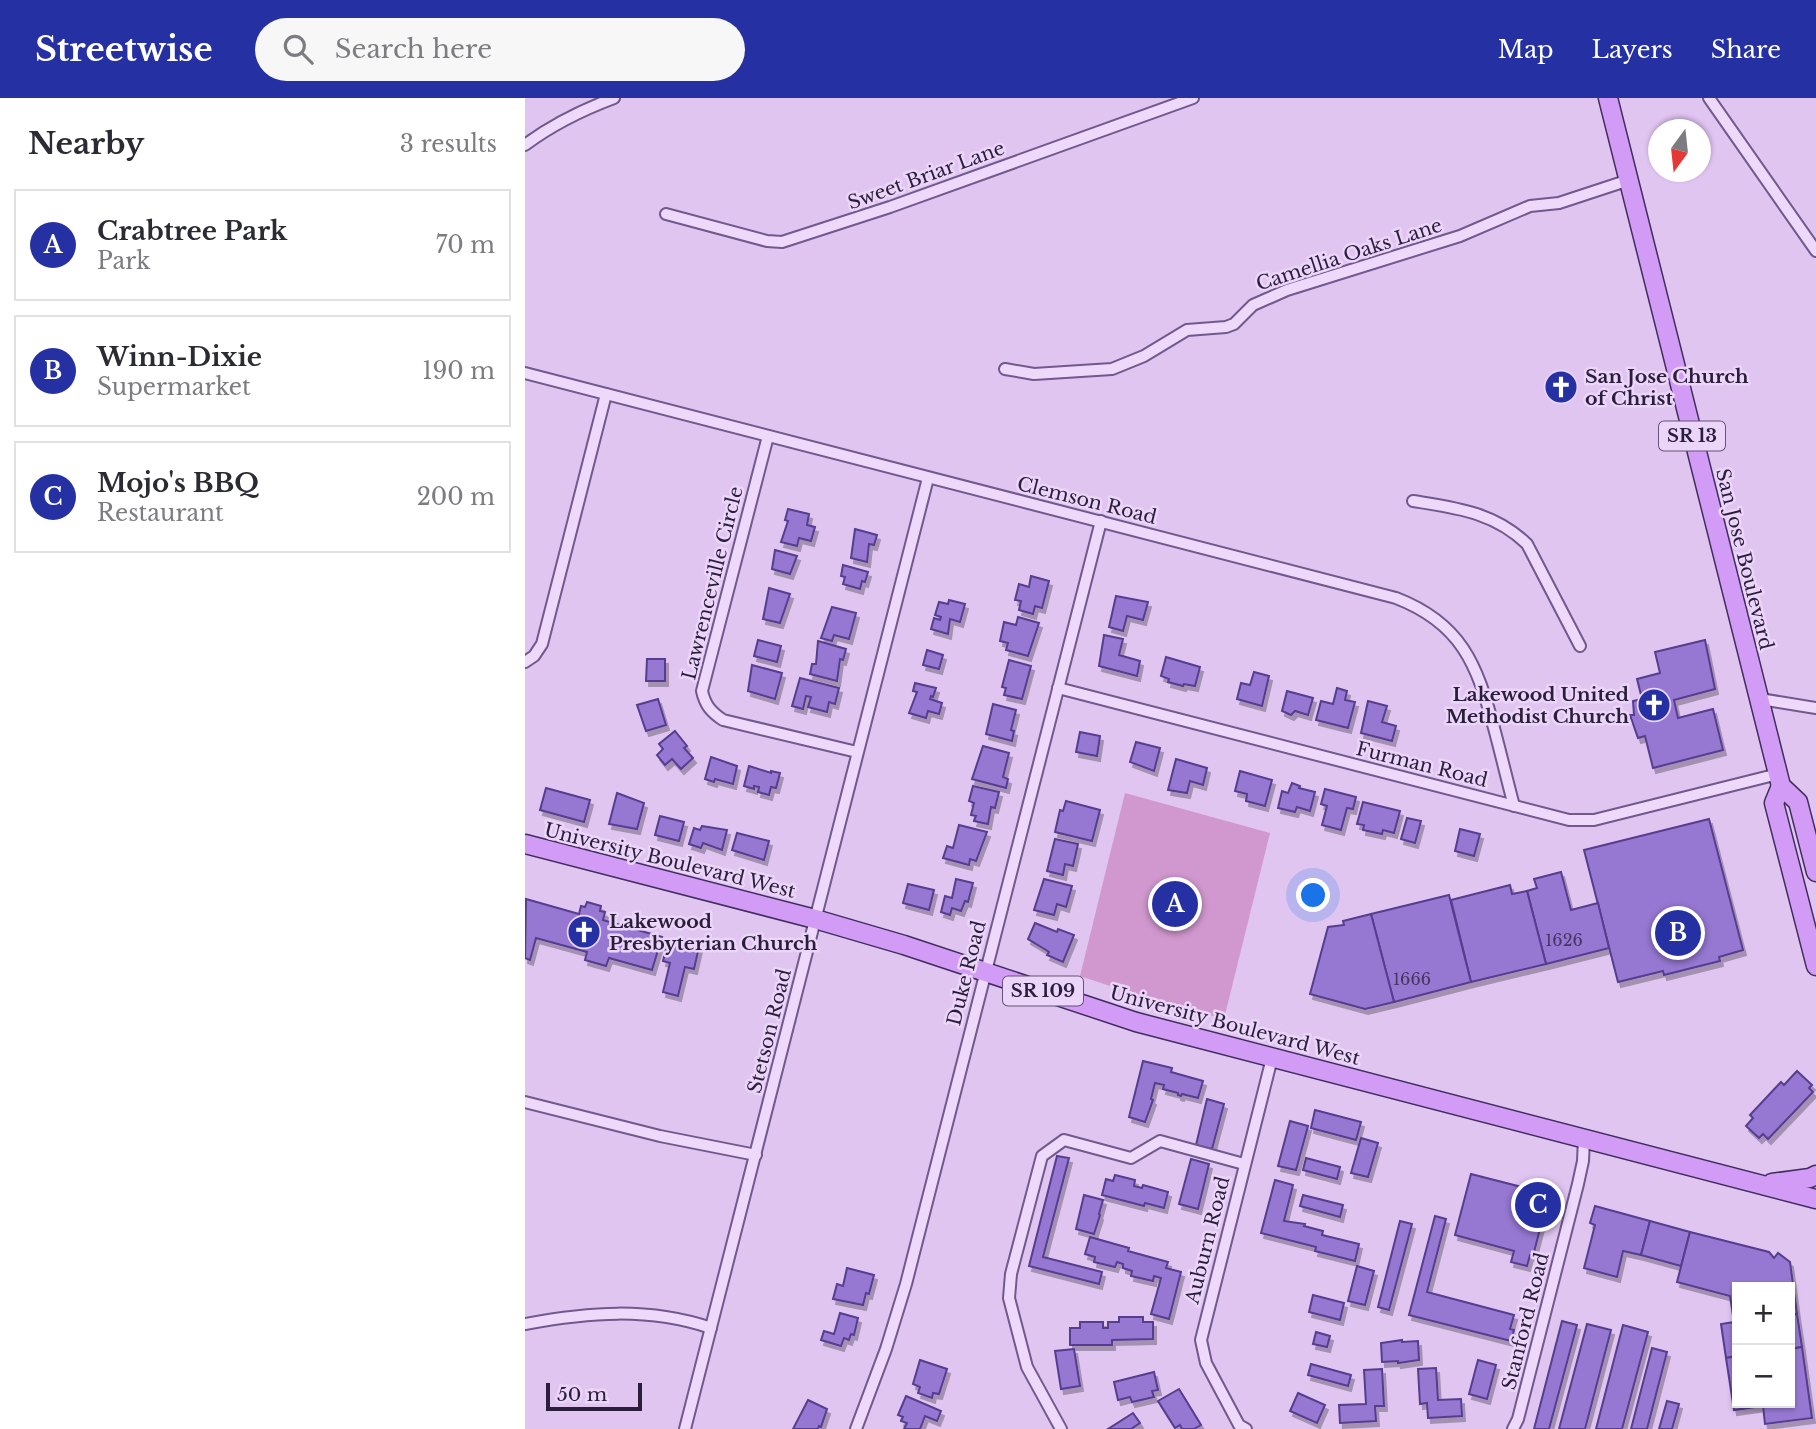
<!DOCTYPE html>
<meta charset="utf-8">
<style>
:root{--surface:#fff;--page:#f7f7f7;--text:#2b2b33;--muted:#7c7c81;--line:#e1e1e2;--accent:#2531a2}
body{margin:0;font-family:"Libre Baskerville",serif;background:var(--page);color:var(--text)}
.controls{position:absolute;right:21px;bottom:21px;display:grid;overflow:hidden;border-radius:0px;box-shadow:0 2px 5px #0004}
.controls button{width:63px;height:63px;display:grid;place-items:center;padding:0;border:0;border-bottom:2px solid var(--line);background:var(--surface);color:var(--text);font:35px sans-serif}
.compass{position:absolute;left:1123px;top:21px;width:63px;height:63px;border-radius:50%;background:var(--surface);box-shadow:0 2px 5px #0004;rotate:195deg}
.scale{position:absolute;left:21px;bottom:18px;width:96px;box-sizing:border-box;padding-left:7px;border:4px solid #2b1e3d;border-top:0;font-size:19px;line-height:24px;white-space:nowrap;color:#2b1e3d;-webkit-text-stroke:5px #ebd5f8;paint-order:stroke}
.you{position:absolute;left:789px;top:798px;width:24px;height:24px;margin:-18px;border:5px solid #fff;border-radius:50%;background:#1a73e8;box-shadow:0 0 0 10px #1a73e833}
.badge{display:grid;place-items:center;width:46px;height:46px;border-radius:50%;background:var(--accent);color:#fff;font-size:23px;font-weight:700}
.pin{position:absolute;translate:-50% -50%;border:4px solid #fff;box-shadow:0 2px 7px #0006}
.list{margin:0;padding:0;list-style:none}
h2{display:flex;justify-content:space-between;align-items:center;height:91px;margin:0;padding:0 28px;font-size:30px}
h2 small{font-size:23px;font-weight:400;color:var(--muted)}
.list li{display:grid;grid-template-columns:46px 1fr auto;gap:21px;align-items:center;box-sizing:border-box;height:112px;margin:0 14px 14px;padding:0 14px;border:2px solid var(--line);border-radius:0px}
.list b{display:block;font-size:26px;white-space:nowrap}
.list p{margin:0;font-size:23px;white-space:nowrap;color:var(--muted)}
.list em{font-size:23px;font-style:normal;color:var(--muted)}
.icon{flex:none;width:38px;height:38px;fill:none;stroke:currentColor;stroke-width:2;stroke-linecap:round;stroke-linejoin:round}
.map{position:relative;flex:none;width:1291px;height:1331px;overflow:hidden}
header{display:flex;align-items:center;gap:42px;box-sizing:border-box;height:98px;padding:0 35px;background:var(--accent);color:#fff}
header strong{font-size:33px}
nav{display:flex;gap:38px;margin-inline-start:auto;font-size:24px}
.search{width:490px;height:63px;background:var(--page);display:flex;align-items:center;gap:18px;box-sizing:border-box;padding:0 24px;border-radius:38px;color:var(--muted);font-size:26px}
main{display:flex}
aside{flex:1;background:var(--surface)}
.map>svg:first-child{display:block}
.green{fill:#d198cf}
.building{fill:#9678d2;stroke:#563d8f;stroke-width:2;filter:url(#shadow)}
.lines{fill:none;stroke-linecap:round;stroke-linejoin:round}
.minor-casing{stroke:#71598e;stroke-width:14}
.primary-casing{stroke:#3f2e5c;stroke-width:21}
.minor{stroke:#eed9fb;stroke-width:10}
.primary{stroke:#d29bf6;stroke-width:18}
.labels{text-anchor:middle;stroke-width:5;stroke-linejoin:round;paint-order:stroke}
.number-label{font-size:16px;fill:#463462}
.shield{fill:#ebd5f8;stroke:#655575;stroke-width:2}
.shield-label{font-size:18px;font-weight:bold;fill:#2b1e3d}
.street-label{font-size:19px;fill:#2b1e3d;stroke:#ebd5f8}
.poi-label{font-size:19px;font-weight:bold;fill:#2b1e3d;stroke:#ebd5f8;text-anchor:start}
</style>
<header>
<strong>Streetwise</strong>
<div class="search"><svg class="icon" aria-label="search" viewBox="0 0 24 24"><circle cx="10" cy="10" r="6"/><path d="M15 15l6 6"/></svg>Search here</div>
<nav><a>Map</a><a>Layers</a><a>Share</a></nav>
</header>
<main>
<aside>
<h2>Nearby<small>3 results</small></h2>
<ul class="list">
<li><span class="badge">A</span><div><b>Crabtree Park</b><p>Park</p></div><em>70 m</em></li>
<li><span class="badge">B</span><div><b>Winn-Dixie</b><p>Supermarket</p></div><em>190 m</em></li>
<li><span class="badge">C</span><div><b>Mojo's BBQ</b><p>Restaurant</p></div><em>200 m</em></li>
</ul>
</aside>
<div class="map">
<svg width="1291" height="1331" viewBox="0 0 1291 1331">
<defs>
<filter id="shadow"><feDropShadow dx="3" dy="5" stdDeviation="0" flood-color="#0004"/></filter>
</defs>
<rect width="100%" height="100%" fill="#e0c5f1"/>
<path class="green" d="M 600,695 L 745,735 L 699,921 L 624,901 L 555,878 Z"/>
<g class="building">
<path d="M 263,411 L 284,416 L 282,427 L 290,429 L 286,443 L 274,440 L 272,448 L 256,444 L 263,423 L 260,422 Z"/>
<path d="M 330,431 L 352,437 L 349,447 L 344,446 L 342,464 L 326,460 Z"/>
<path d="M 250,452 L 272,458 L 265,476 L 247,471 Z"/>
<path d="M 318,467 L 343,474 L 340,484 L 337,483 L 335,491 L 318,486 L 320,479 L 316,478 Z"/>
<path d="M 506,478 L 524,483 L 517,510 L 510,508 L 508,516 L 494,512 L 496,503 L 490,502 L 494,486 L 504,489 Z"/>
<path d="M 244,490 L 265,496 L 255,525 L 238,521 Z"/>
<path d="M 591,498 L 623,504 L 618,522 L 602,518 L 598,533 L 584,529 Z"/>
<path d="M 424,502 L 440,506 L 435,524 L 425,521 L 423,536 L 406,531 L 409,520 L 415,522 L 416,519 L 410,517 L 414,504 L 423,506 Z"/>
<path d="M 307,509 L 331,515 L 324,541 L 309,537 L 307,543 L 296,540 Z"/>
<path d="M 493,519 L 514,525 L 503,558 L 481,552 L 483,545 L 475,543 L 479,524 L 491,527 Z"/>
<path d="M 579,537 L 598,541 L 594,557 L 615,563 L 612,578 L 574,568 Z"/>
<path d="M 233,542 L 256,548 L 252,564 L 229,558 Z"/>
<path d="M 1180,542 L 1190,591 L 1149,602 L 1153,620 L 1188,611 L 1198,652 L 1128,670 L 1120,638 L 1113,640 L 1105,617 L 1109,617 L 1108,603 L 1117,601 L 1112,581 L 1135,575 L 1130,554 Z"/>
<path d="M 293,543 L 321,551 L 318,562 L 315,561 L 312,583 L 285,576 L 287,566 L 291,566 Z"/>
<path d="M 402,552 L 418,557 L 414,571 L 398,567 Z"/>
<path d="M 641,559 L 675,569 L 670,588 L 659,586 L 658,588 L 643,584 L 644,581 L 636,578 Z"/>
<path d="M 122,561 L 140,561 L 140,583 L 121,583 Z"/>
<path d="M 484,562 L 506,568 L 497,601 L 479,597 L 481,590 L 477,589 Z"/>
<path d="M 227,567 L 257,575 L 250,601 L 223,593 Z"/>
<path d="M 729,574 L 744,578 L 737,608 L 712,601 L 716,585 L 725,587 Z"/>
<path d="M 275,580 L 314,590 L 310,606 L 304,604 L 302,614 L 283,609 L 286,599 L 281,598 L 278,611 L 267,608 Z"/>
<path d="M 390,585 L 411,590 L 408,599 L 406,598 L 405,601 L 417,605 L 414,616 L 403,613 L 401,620 L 384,615 L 392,594 L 388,593 Z"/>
<path d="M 812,590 L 822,593 L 820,602 L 830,604 L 823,630 L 791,622 L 796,603 L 808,606 Z"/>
<path d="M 762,593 L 788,600 L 783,617 L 770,613 L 766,617 L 757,613 Z"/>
<path d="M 133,601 L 141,627 L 121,633 L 112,607 Z"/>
<path d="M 843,603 L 862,608 L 857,624 L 871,628 L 867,643 L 836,635 Z"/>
<path d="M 468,606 L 491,612 L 486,632 L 489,633 L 487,643 L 461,636 Z"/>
<path d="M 150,633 L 162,648 L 159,650 L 168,660 L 156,671 L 147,661 L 140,667 L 132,657 L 138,651 L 134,646 Z"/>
<path d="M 555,634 L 575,638 L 572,658 L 551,654 Z"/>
<path d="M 611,644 L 635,650 L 629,673 L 605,664 Z"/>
<path d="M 458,648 L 484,655 L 478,679 L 483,681 L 481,690 L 447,681 Z"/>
<path d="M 186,659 L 212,668 L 208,686 L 190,681 L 189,684 L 180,681 Z"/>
<path d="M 651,661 L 682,670 L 678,687 L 665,683 L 662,695 L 643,692 Z"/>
<path d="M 224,668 L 246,675 L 246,673 L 255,675 L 251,690 L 246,689 L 244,697 L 233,694 L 234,689 L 229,688 L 229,691 L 219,688 Z"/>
<path d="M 715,673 L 747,682 L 740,708 L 721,703 L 722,696 L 710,693 Z"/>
<path d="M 767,685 L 775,688 L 774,690 L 790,694 L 785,713 L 772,709 L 770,714 L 753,710 L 757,693 L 763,695 Z"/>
<path d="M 448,688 L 474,694 L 470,710 L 466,709 L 463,726 L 449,723 L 451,718 L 446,717 L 449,705 L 444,703 Z"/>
<path d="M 21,690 L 65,702 L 59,724 L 15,712 Z"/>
<path d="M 800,691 L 831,699 L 828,711 L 822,710 L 816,732 L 797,727 L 802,708 L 796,706 Z"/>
<path d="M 92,695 L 119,705 L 112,731 L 84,726 Z"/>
<path d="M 541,703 L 575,712 L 567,743 L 530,734 L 535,712 L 538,713 Z"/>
<path d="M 838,704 L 875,713 L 869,735 L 858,732 L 857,736 L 838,732 L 839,727 L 832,726 Z"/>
<path d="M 135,718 L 159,724 L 154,743 L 130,737 Z"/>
<path d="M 882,720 L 896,723 L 890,745 L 876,741 Z"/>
<path d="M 1184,721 L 1218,852 L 1194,859 L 1195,863 L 1139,877 L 1138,873 L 1093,884 L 1059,752 Z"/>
<path d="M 434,727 L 462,734 L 451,763 L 445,761 L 444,767 L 418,760 L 422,748 L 428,750 Z"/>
<path d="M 177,728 L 202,732 L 197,752 L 178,745 L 176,750 L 164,746 L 169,730 L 175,732 Z"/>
<path d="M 935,731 L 955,736 L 949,758 L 930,753 Z"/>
<path d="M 212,735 L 244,743 L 239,762 L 207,752 Z"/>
<path d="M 530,741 L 553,746 L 548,768 L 540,766 L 538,777 L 522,773 Z"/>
<path d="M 1036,774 L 1046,812 L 1073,805 L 1084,850 L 1021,866 L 1002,793 L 1012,790 L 1009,781 Z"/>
<path d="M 431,781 L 448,785 L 443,804 L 440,803 L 436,813 L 427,810 L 425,817 L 416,814 L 420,798 L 427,800 Z"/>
<path d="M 519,781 L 547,788 L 541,809 L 532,806 L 529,817 L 509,812 Z"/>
<path d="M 383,786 L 409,792 L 404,812 L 378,805 Z"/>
<path d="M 985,787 L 987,796 L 1002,793 L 1021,866 L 946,884 L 926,802 Z"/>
<path d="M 924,797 L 946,884 L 869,904 L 846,816 Z"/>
<path d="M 1,801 L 54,816 L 56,808 L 60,809 L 62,804 L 76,808 L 75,813 L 80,814 L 78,822 L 137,839 L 127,872 L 84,860 L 81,868 L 60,862 L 62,854 L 11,840 L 5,862 L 0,860 Z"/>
<path d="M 846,816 L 869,904 L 840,911 L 785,896 L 803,829 L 819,827 L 818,823 Z"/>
<path d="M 510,825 L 532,834 L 533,831 L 549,837 L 538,864 L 522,857 L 524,854 L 521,852 L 503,841 Z"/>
<path d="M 155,840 L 163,842 L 162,846 L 174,849 L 169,871 L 160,869 L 153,898 L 138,894 L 145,865 L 138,863 L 143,842 L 154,844 Z"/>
<path d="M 618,963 L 647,970 L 646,974 L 678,983 L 673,1000 L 657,996 L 656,998 L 653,997 L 653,995 L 638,991 L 639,987 L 630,985 L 626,1001 L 628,1002 L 620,1024 L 604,1019 Z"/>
<path d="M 1272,973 L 1287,987 L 1284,990 L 1288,994 L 1243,1041 L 1238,1036 L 1234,1040 L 1221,1028 L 1228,1020 L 1225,1017 L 1256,984 L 1259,987 Z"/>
<path d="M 682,1001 L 699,1006 L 687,1051 L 671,1047 Z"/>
<path d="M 790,1012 L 836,1024 L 831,1042 L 786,1030 Z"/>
<path d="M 765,1023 L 783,1028 L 771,1072 L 753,1068 Z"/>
<path d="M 836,1040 L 853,1045 L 843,1079 L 826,1075 Z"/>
<path d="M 532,1058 L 544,1060 L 518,1159 L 577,1174 L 574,1186 L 504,1168 Z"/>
<path d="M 781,1060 L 815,1069 L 812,1081 L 778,1072 Z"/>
<path d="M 666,1061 L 684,1066 L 673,1111 L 654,1106 Z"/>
<path d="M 946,1076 L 1024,1096 L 1008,1158 L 1005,1157 L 1002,1168 L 986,1164 L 989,1153 L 930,1137 Z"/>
<path d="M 590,1077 L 610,1082 L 609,1088 L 617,1090 L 618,1087 L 643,1094 L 639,1110 L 620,1105 L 619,1108 L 577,1097 L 581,1081 L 588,1083 Z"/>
<path d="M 750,1082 L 768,1087 L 759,1123 L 780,1126 L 779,1128 L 798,1133 L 797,1137 L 834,1146 L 830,1163 L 790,1153 L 791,1149 L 736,1135 Z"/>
<path d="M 559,1097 L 578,1102 L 574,1116 L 575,1117 L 569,1136 L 551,1131 Z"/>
<path d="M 778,1097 L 818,1107 L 815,1119 L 775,1108 Z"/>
<path d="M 1070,1108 L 1125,1123 L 1116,1157 L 1098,1153 L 1092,1179 L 1059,1170 L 1070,1127 L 1065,1125 Z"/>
<path d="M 910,1118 L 921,1121 L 902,1194 L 989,1217 L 985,1231 L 989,1232 L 986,1243 L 884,1217 Z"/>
<path d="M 875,1123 L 887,1126 L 864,1212 L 853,1209 Z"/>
<path d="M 1125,1123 L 1165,1134 L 1156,1168 L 1116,1157 Z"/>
<path d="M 1165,1134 L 1244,1154 L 1249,1160 L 1253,1155 L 1265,1164 L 1272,1216 L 1265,1217 L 1265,1189 L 1212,1189 L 1212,1224 L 1209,1224 L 1205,1198 L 1152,1184 Z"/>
<path d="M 565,1139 L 604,1150 L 603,1153 L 643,1164 L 641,1170 L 656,1174 L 644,1221 L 626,1216 L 636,1180 L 629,1178 L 628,1183 L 606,1178 L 607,1173 L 598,1170 L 598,1166 L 592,1164 L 590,1169 L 569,1164 L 570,1159 L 560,1156 Z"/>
<path d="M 832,1168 L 849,1173 L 840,1207 L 823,1203 Z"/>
<path d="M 322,1170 L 349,1177 L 344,1196 L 341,1195 L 338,1207 L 308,1201 L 312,1186 L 318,1188 Z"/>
<path d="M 788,1197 L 819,1205 L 815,1222 L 784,1214 Z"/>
<path d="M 315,1215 L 333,1220 L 329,1237 L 326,1236 L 324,1242 L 319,1240 L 316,1248 L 296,1242 L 299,1233 L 309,1236 Z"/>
<path d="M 1272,1216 L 1277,1249 L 1265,1251 L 1265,1217 Z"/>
<path d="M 594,1219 L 618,1219 L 618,1224 L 628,1224 L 628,1241 L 587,1242 L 587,1247 L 545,1247 L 545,1230 L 555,1230 L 555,1224 L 578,1224 L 578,1230 L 583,1230 L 583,1224 L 594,1224 Z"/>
<path d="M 1037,1223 L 1052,1227 L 1024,1331 L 1009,1331 Z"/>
<path d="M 1209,1224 L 1212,1224 L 1212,1258 L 1201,1260 L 1196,1226 Z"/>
<path d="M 1062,1226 L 1086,1232 L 1060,1331 L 1034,1331 Z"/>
<path d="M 1098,1227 L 1123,1234 L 1097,1331 L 1071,1331 Z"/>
<path d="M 791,1234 L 805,1238 L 802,1249 L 788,1246 Z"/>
<path d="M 877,1242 L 877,1244 L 893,1243 L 894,1262 L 873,1265 L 873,1263 L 857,1264 L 856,1245 Z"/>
<path d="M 1277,1249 L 1287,1320 L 1240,1326 L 1238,1308 L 1209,1312 L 1201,1260 L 1212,1258 L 1212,1305 L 1265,1305 L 1265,1251 Z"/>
<path d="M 1127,1250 L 1142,1254 L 1122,1331 L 1106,1331 Z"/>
<path d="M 549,1251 L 555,1288 L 536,1291 L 530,1253 Z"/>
<path d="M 395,1262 L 422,1271 L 414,1296 L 408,1295 L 407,1300 L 393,1295 L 395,1289 L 388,1286 Z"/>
<path d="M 953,1262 L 971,1267 L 962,1301 L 944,1296 Z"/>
<path d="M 786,1266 L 826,1277 L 823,1288 L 783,1277 Z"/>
<path d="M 911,1270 L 913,1302 L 936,1301 L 937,1318 L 903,1320 L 902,1305 L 895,1306 L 893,1271 Z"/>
<path d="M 857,1271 L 859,1308 L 850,1308 L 851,1323 L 815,1325 L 814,1307 L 841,1306 L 839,1272 Z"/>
<path d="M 629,1274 L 633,1292 L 627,1293 L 629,1299 L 607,1304 L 605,1299 L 593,1302 L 589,1284 Z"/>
<path d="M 654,1291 L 676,1327 L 669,1331 L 657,1331 L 655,1327 L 650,1330 L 633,1303 Z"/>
<path d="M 773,1295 L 800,1307 L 792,1325 L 765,1313 Z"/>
<path d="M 381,1298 L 416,1313 L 412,1323 L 400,1318 L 395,1331 L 379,1331 L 382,1325 L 376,1323 L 378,1319 L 373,1317 Z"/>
<path d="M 283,1302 L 302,1311 L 296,1329 L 294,1328 L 293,1331 L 268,1331 Z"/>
<path d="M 1142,1303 L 1154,1306 L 1147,1331 L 1134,1331 Z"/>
<path d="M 608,1315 L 615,1325 L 606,1331 L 583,1331 Z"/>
</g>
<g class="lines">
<defs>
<g id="minor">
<path d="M 1184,0 L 1291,153"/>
<path d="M 0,47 C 28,26 57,12 89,0"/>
<path d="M 141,116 L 242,143 L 257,144 L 365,109 L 668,0"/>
<path d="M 480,271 L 509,276 L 587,271 L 619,258 L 662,232 L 701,229 L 709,226 L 728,207 L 762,192 L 935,138 L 1005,108 L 1034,105 L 1104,82"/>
<path d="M 0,275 L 871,500 C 936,525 952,566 969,630 C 976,656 982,682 989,708"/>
<path d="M 243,338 L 177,593 C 180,607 186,614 198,622 L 332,654"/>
<path d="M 888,403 C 931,410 969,414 1002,446 L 1055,548"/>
<path d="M 0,564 L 9,558 L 17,546 L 81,296"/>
<path d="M 533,590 L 1044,722 L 1069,722 L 1253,676"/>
<path d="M 1235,601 L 1291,610"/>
<path d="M 0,1004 L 135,1038 L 231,1057"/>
<path d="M 0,1226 C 63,1214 124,1209 186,1230"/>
<path d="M 160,1331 L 403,380"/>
<path d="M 331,1331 L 361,1251 L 381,1186 L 576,423"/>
<path d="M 536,1331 L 502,1269 L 484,1200 L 486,1176 L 517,1058 L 539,1042 L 606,1060 L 635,1043 L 719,1066"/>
<path d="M 721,1331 L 714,1327 L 681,1265 L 676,1242 L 747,960"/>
<path d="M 988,1331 L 993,1321 L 1053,1086 L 1058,1063 L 1059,1041"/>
</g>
<g id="primary">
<path d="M 1083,0 L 1256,688 L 1273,704 L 1291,774"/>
<path d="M 1256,688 L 1249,705 L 1291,868"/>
<path d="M 0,746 L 290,821 L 379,847 L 611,924 L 1291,1101"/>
<path d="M 1247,1085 L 1285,1080 L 1291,1077"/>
</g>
</defs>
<use href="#minor" class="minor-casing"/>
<use href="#primary" class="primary-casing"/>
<use href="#minor" class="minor"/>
<use href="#primary" class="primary"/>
</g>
<defs>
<symbol id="church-disc" viewBox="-11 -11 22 22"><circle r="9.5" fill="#2531a2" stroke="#ebd5f8"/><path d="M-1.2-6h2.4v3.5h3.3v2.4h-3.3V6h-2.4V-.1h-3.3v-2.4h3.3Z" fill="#fff"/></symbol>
</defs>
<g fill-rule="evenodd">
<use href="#church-disc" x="1017" y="270" width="38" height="38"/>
<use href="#church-disc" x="1110" y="588" width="38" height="38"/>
<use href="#church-disc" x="40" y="815" width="38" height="38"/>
</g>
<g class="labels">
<g class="number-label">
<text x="1039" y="848">1626</text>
<text x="887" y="887">1666</text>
</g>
<g class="shield">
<rect x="1134" y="323.5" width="66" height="29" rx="5"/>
<rect x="478" y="878.5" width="80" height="29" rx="5"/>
</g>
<g class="shield-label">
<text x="1167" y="344">SR 13</text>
<text x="518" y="899">SR 109</text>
</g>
<g class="street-label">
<text transform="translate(401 77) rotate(-20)" y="7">Sweet Briar Lane</text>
<text transform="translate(824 156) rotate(-18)" y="7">Camellia Oaks Lane</text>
<text transform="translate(562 402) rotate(14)" y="7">Clemson Road</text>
<text transform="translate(1220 461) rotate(76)" y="7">San Jose Boulevard</text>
<text transform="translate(187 485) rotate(-76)" y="7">Lawrenceville Circle</text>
<text transform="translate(897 666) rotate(14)" y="7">Furman Road</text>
<text transform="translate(145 762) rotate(14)" y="7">University Boulevard West</text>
<text transform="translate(441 875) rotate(-76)" y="7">Duke Road</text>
<text transform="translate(710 927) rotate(15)" y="7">University Boulevard West</text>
<text transform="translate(244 933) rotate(-76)" y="7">Stetson Road</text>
<text transform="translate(682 1142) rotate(-76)" y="7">Auburn Road</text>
<text transform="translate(1000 1223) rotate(-76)" y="7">Stanford Road</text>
</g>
<g class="poi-label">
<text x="1060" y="285">San Jose Church<tspan x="1060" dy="22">of Christ</tspan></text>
<text x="1104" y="603" text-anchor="end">Lakewood United<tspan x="1104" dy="22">Methodist Church</tspan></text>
<text x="84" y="830">Lakewood<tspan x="84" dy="22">Presbyterian Church</tspan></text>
</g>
</g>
</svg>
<div class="controls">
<button>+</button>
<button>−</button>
</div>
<svg class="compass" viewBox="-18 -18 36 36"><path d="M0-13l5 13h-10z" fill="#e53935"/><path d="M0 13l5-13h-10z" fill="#7c7c81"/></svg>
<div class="scale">50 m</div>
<div class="you"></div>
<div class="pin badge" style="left:650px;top:806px">A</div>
<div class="pin badge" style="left:1153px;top:835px">B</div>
<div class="pin badge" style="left:1013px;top:1107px">C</div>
</div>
</main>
